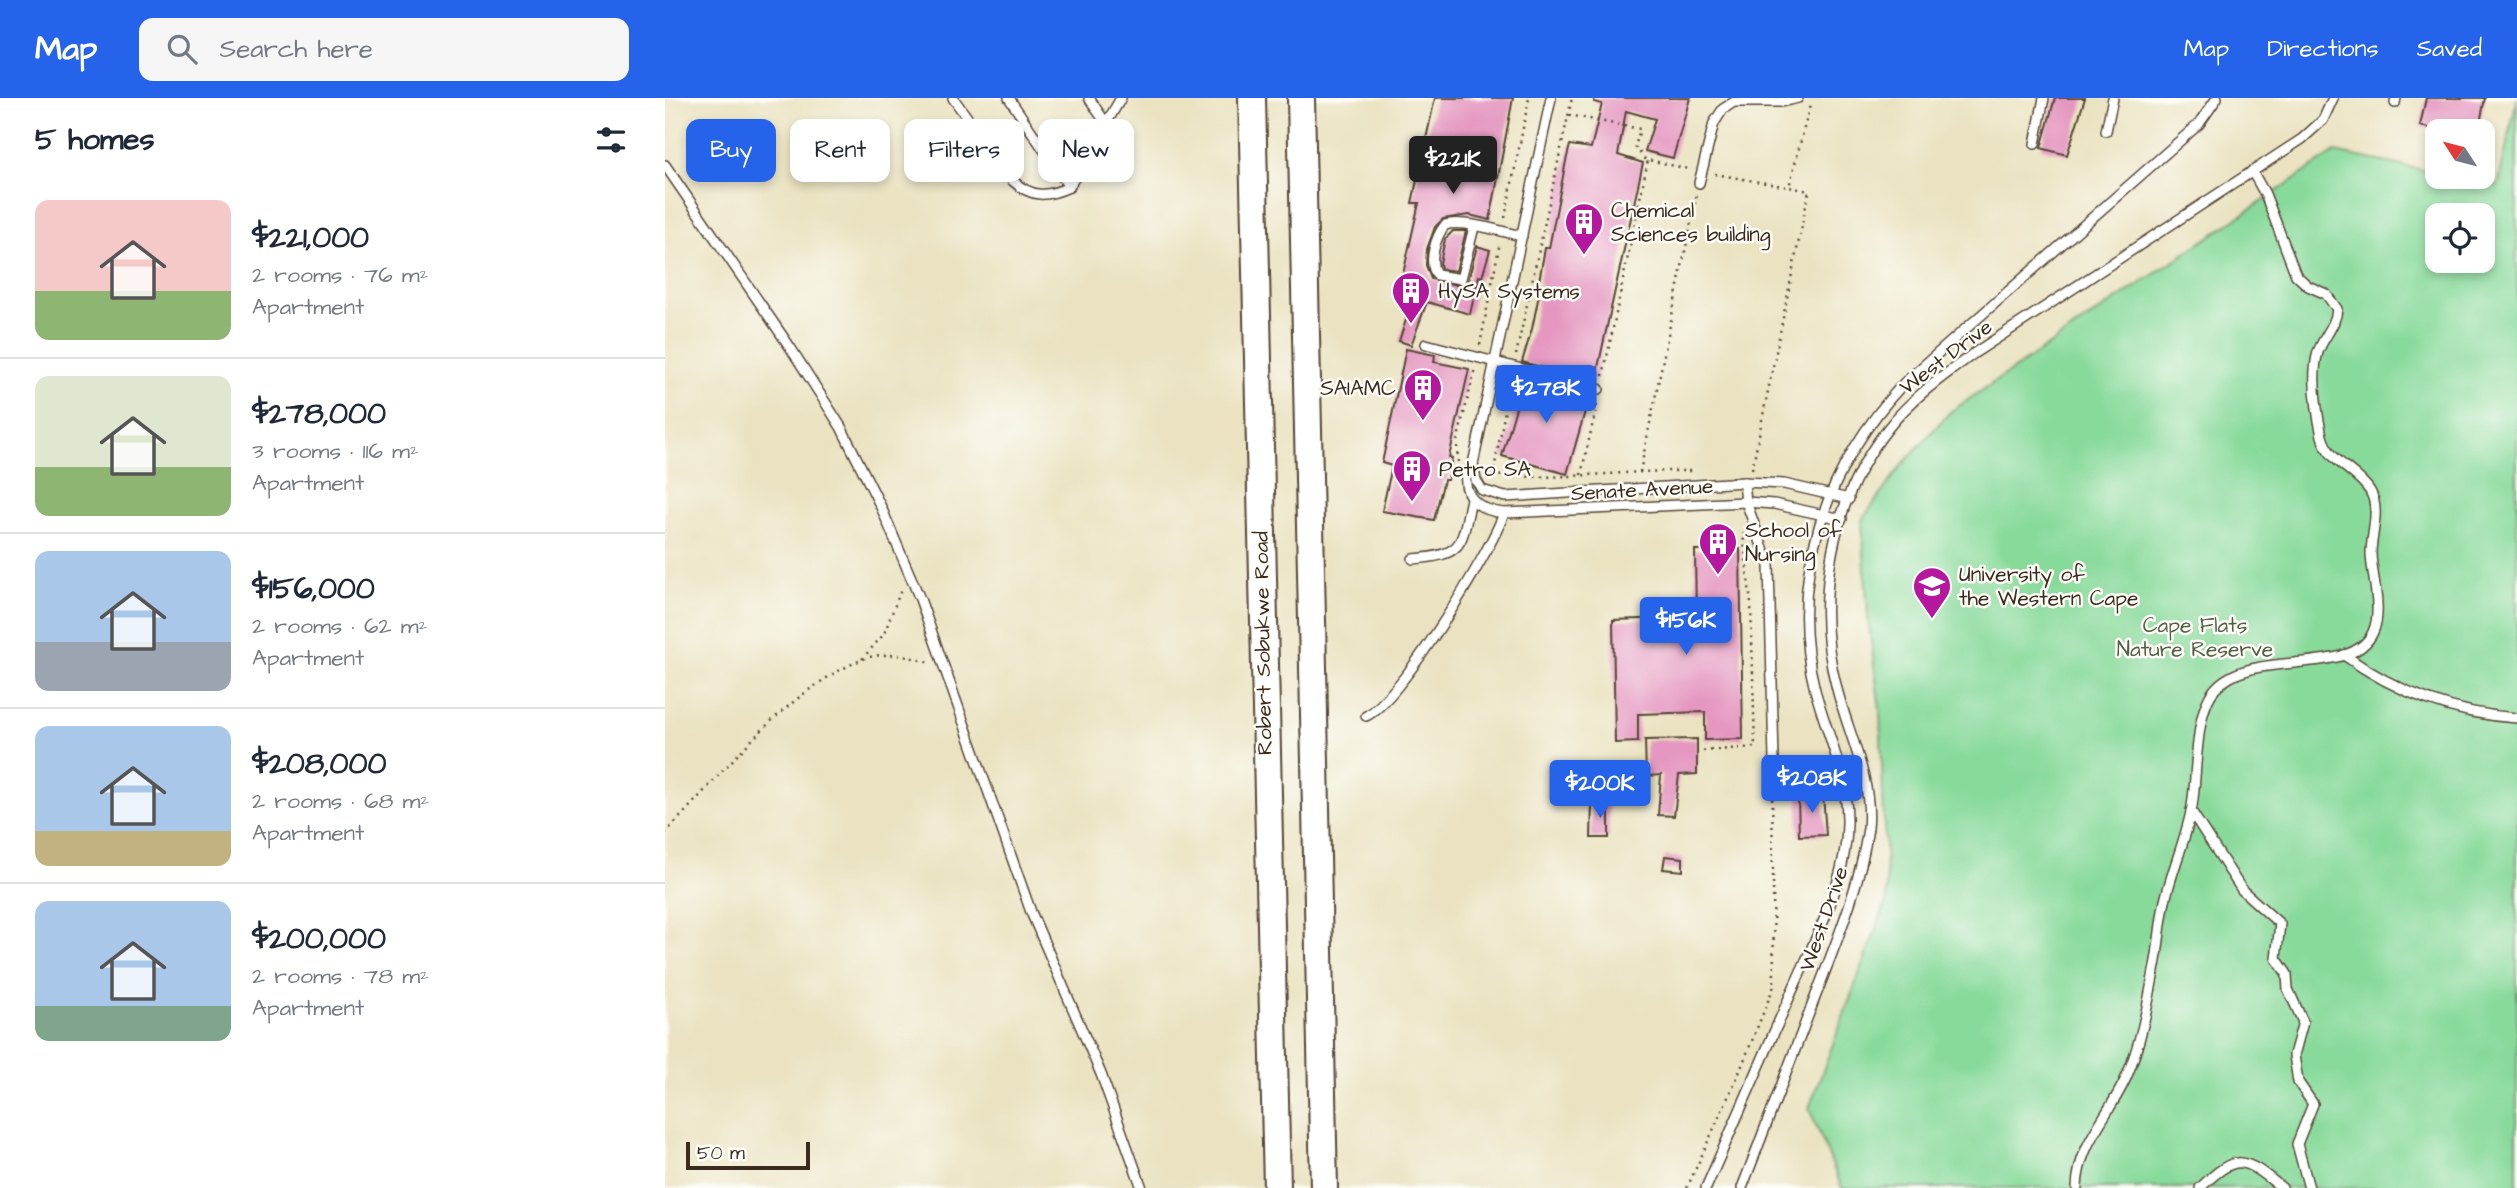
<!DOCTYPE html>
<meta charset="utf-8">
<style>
:root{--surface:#fff;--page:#f6f6f7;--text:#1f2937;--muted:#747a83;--line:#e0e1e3;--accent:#2563eb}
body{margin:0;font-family:"Architects Daughter",sans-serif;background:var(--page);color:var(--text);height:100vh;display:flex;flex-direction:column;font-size:26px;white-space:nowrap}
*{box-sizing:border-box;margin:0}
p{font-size:23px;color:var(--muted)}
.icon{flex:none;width:38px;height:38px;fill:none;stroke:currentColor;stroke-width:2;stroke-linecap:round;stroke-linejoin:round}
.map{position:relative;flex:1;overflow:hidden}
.sheet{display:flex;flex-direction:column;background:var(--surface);width:665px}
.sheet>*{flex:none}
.banner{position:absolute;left:21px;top:21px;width:665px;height:63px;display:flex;gap:14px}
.needle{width:46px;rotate:306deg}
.controls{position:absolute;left:1760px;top:21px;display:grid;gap:14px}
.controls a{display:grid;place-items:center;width:70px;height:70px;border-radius:14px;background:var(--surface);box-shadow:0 4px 10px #0003;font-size:35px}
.scale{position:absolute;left:21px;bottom:18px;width:124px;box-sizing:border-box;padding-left:7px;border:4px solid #3b2a1e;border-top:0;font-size:19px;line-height:24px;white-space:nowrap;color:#3b2a1e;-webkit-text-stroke:5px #fdfcf7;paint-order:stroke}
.price{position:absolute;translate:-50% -60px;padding:0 16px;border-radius:7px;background:var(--accent);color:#fff;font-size:23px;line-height:46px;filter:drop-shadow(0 2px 4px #0008)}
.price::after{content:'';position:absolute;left:50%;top:42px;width:21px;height:16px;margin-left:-10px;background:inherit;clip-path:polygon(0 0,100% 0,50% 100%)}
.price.selected{background:#222;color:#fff}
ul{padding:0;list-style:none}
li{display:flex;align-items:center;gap:21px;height:175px;padding:0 35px}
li+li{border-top:2px solid var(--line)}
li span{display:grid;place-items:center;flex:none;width:196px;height:140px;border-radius:14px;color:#555}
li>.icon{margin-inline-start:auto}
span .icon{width:84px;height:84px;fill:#fffc;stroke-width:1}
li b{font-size:30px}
h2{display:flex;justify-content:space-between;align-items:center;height:84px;padding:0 35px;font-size:30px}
.tag{padding:0 24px;border-radius:14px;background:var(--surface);box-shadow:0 4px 10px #0003;font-size:24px;line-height:63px}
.tag.selected{background:var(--accent);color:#fff}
header{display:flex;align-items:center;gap:42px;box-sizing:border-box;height:98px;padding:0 35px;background:var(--accent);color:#fff}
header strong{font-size:33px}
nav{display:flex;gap:38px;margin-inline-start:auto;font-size:24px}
.search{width:490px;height:63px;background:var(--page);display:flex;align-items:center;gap:18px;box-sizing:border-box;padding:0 24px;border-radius:14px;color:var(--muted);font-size:26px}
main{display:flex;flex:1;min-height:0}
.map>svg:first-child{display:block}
</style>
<header>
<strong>Map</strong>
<div class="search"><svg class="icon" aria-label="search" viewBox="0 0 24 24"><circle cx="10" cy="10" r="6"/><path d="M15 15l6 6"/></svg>Search here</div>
<nav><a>Map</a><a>Directions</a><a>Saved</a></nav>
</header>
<main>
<section class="sheet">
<h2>5 homes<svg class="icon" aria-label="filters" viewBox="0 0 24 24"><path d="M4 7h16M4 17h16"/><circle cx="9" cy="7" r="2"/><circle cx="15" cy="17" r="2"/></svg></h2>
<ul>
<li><span style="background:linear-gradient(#f6c9c9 65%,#8fb573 0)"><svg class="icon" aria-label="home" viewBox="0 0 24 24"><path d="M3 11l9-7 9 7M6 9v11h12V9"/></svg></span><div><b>$221,000</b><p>2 rooms · 76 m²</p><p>Apartment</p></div></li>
<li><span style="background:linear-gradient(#dfe7d0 65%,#8fb573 0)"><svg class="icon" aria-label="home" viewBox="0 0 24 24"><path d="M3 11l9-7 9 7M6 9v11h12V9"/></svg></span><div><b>$278,000</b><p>3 rooms · 116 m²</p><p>Apartment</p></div></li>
<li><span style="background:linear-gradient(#a9c7e8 65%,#9aa5b1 0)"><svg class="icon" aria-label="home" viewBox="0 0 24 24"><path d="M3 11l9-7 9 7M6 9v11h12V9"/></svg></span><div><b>$156,000</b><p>2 rooms · 62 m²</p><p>Apartment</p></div></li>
<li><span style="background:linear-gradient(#a9c7e8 75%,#c2b280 0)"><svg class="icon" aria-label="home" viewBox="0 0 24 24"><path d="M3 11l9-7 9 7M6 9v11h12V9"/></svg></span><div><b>$208,000</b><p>2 rooms · 68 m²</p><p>Apartment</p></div></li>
<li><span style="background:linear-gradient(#a9c7e8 75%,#7fa58c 0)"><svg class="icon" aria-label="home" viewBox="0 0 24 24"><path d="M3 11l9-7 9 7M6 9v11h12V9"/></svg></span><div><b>$200,000</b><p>2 rooms · 78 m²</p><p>Apartment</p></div></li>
</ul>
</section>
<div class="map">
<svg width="1852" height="1090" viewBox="0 0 1852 1090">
<rect width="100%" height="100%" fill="#fdfcf7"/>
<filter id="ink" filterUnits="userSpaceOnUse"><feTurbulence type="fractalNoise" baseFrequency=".0143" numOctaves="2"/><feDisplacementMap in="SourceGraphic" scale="14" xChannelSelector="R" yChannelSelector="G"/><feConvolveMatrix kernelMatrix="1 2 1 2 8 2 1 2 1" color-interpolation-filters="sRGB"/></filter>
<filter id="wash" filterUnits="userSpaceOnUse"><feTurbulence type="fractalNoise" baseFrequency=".00686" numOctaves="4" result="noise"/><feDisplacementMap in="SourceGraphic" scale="28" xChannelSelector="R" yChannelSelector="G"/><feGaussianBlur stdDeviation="1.57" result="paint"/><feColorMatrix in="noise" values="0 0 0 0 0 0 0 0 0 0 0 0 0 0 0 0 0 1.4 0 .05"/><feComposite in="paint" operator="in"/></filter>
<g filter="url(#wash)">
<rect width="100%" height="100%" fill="#eae2c0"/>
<!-- green -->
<path fill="#88da9b" stroke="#62825c" stroke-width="2" fill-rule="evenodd" d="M1852 0V1090H1177L1144 1010 1222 802 1215 611 1203 520 1197 422 1237 367 1285 314 1670 54 1773 75V79L1833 88ZM1773 117H1818V163H1773Z"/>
<g id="blocks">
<!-- building -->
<g fill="#e597c1">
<polygon points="770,0 848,0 825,122 804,117 778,121 770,129 762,151 761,167 766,181 795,188 803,183 812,148 825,152 817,179 814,178 805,216 762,204 746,247 734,243 745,210 735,207 740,196 734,194 754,105 747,105"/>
<polygon points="929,0 1025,0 1008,60 980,53 990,21 961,13 953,57 978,65 930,283 857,264 867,231 875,192 874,183 880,150 884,150 901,63 905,47 926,50 937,6 929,4"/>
<polygon points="1390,0 1420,0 1402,57 1376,50"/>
<polygon points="1761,0 1820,0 1815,25 1811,24 1809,33 1768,33 1768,31 1755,28"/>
<polygon points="788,133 801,133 791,173 776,171 775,165 780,141"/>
<polygon points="741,251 770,257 769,264 804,271 784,359 787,360 783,382 779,382 769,422 717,413 727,368 717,365"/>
<polygon points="860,279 925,296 902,376 837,358"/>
<polygon points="1075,451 1078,641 1040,642 1040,614 973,616 973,644 950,645 948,522 1031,519 1030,452"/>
<polygon points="1032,641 1032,676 1014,677 1009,718 993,717 996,677 981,678 980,642"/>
<polygon points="1158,696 1161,737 1134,738 1133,698"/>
<polygon points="941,702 941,708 944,708 944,740 926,740 927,703"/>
<polygon points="1000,758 1018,760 1018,773 998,771"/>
</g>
</g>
</g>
<g filter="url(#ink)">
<use href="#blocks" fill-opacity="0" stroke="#554636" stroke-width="2"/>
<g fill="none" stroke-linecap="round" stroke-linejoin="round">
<defs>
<g id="lane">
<path d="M288 0 348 83C367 100 382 99 404 89"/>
<polyline points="344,0 404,89 456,0"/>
<polyline points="424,0 442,27"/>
<path d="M886 0 808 366 801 377C798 401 817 413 839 415L1081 404 1109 406 1177 421"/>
<polyline points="1730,5 1731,0"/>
<polyline points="1441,33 1448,0"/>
<polyline points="1370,46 1379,0"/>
<polyline points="0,67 125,249 176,329 216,409 255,501 366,814 436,976 477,1090"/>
<polyline points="1034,85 1049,25 1058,11 1069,4 1116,4 1133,0"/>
<path d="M809 129 796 181 772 177C762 165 771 138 780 127 797 121 838 134 857 138"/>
<polyline points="761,246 934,291"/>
<polyline points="808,366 811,382 817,392 840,399 1079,384 1119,386 1184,401"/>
<polyline points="1079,384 1081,404 1104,467 1109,662"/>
<path d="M748 461C800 457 796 447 806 401"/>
<path d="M1679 557C1731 594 1788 616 1852 620"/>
<path d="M701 618C734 603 826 454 839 415"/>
<polyline points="1526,713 1577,792 1615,826 1611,860 1622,876 1623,891 1638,924 1629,957 1633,984 1648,1006 1632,1046 1644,1090"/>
<path d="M1041 1090C1070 1024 1099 957 1128 891 1147 848 1171 803 1179 757 1191 692 1166 650 1150 592 1121 479 1162 367 1239 285L1534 26 1552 0"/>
<path d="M1077 1090C1102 1026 1126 961 1151 897 1172 842 1195 788 1203 730 1208 682 1183 635 1172 591 1148 503 1166 401 1224 329 1247 300 1278 278 1308 256L1637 41 1658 22 1668 0"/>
<path d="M1412 1090C1413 1046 1444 1018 1461 980 1476 945 1483 906 1490 868 1495 844 1495 819 1502 795 1509 768 1520 742 1526 714 1533 681 1528 616 1550 591 1587 548 1687 582 1708 534 1718 512 1707 480 1706 456 1706 436 1716 412 1705 393 1692 372 1664 365 1657 338 1652 315 1646 278 1653 254 1658 239 1671 228 1672 211L1661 196 1643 188 1631 177 1600 96 1587 73"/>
<path d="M1535 1090C1572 1054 1579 1059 1617 1090"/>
</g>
<g id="primary">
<polyline points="587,0 612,1090"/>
<polyline points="636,0 659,1090"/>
</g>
</defs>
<!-- lane casing -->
<use href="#lane" stroke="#554636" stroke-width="12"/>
<!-- primary casing -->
<use href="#primary" stroke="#554636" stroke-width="30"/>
<!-- path -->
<g stroke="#554636" stroke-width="2.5" stroke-dasharray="2 5" stroke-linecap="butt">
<polyline points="904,17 975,31 970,49 980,61 1023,71"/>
<polyline points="1050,76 1123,89"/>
<polyline points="840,120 864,0"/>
<polyline points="815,247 835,144"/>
<polyline points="851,257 907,0"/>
<polyline points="938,278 983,62"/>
<path d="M846 280 828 377C894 383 960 372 1027 373"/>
<polyline points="793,364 792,344 810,271"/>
<polyline points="1087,371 1144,93 1124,89 1145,7"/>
<polyline points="975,374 1032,95"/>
<polyline points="916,377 933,302"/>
<polyline points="197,561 219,536 237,489"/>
<polyline points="1038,653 1090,649 1086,506 1078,435"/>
<path d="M0 735C59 675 116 596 196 562 216 553 244 557 264 565"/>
<polyline points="1022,1090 1074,975 1109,888 1107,681 1102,672"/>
</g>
<!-- lane -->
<use href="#lane" stroke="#fff" stroke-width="9"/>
<!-- primary -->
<use href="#primary" stroke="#fff" stroke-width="26"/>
</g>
</g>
<!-- icons -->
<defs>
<symbol id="building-pin" viewBox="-11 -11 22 30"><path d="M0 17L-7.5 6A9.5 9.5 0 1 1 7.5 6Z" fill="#b5179e" stroke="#fdfcf7"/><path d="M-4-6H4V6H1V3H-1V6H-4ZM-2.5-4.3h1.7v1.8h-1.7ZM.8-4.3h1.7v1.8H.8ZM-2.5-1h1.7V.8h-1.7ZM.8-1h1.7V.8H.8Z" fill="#fff"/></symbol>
<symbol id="university-pin" viewBox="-11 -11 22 30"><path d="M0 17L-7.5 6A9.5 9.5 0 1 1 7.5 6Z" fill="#b5179e" stroke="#fdfcf7"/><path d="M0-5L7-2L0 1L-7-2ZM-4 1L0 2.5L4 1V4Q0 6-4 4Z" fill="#fff"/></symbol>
</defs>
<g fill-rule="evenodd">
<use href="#building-pin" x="897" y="102" width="44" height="60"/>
<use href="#building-pin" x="724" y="171" width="44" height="60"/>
<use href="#building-pin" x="736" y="268" width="44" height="60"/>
<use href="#building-pin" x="725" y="349" width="44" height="60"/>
<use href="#building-pin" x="1031" y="422" width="44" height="60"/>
<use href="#university-pin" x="1245" y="466" width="44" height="60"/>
</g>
<g text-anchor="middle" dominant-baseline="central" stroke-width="5" stroke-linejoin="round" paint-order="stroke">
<!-- poi labels -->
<g font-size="21" fill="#3b2a1e" stroke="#fdfcf7" text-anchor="start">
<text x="946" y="112">Chemical<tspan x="946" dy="24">Sciences building</tspan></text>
<text x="773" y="193">HySA Systems</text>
<text x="731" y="290" text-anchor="end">SAIAMC</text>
<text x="774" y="371">Petro SA</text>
<text x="1080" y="432">School of<tspan x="1080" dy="24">Nursing</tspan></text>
<text x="1294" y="476">University of<tspan x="1294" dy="24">the Western Cape</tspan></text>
</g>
<!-- street labels -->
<g font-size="21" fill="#3b2a1e" stroke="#fdfcf7">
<text transform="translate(1281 259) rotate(-37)">West Drive</text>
<text transform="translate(977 392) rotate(-3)">Senate Avenue</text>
<text transform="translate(598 545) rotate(-91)">Robert Sobukwe Road</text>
<text transform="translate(1159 821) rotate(-71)">West Drive</text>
</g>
<!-- park labels -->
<g font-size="21" fill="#525f44" stroke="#fdfcf7">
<text x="1530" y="527">Cape Flats<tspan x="1530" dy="24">Nature Reserve</tspan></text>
</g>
</g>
</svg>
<div class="controls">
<a><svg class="needle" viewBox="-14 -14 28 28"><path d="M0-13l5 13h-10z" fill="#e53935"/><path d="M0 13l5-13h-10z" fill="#747a83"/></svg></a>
<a><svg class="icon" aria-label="locate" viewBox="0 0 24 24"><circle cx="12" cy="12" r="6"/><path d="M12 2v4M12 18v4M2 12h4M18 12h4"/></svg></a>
</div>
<div class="scale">50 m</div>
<b class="price selected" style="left:788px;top:98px">$221K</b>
<b class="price" style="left:881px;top:327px">$278K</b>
<b class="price" style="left:1021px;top:559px">$156K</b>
<b class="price" style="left:1147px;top:717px">$208K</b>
<b class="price" style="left:935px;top:722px">$200K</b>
<div class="banner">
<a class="tag selected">Buy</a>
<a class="tag">Rent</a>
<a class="tag">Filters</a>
<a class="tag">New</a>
</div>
</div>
</main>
